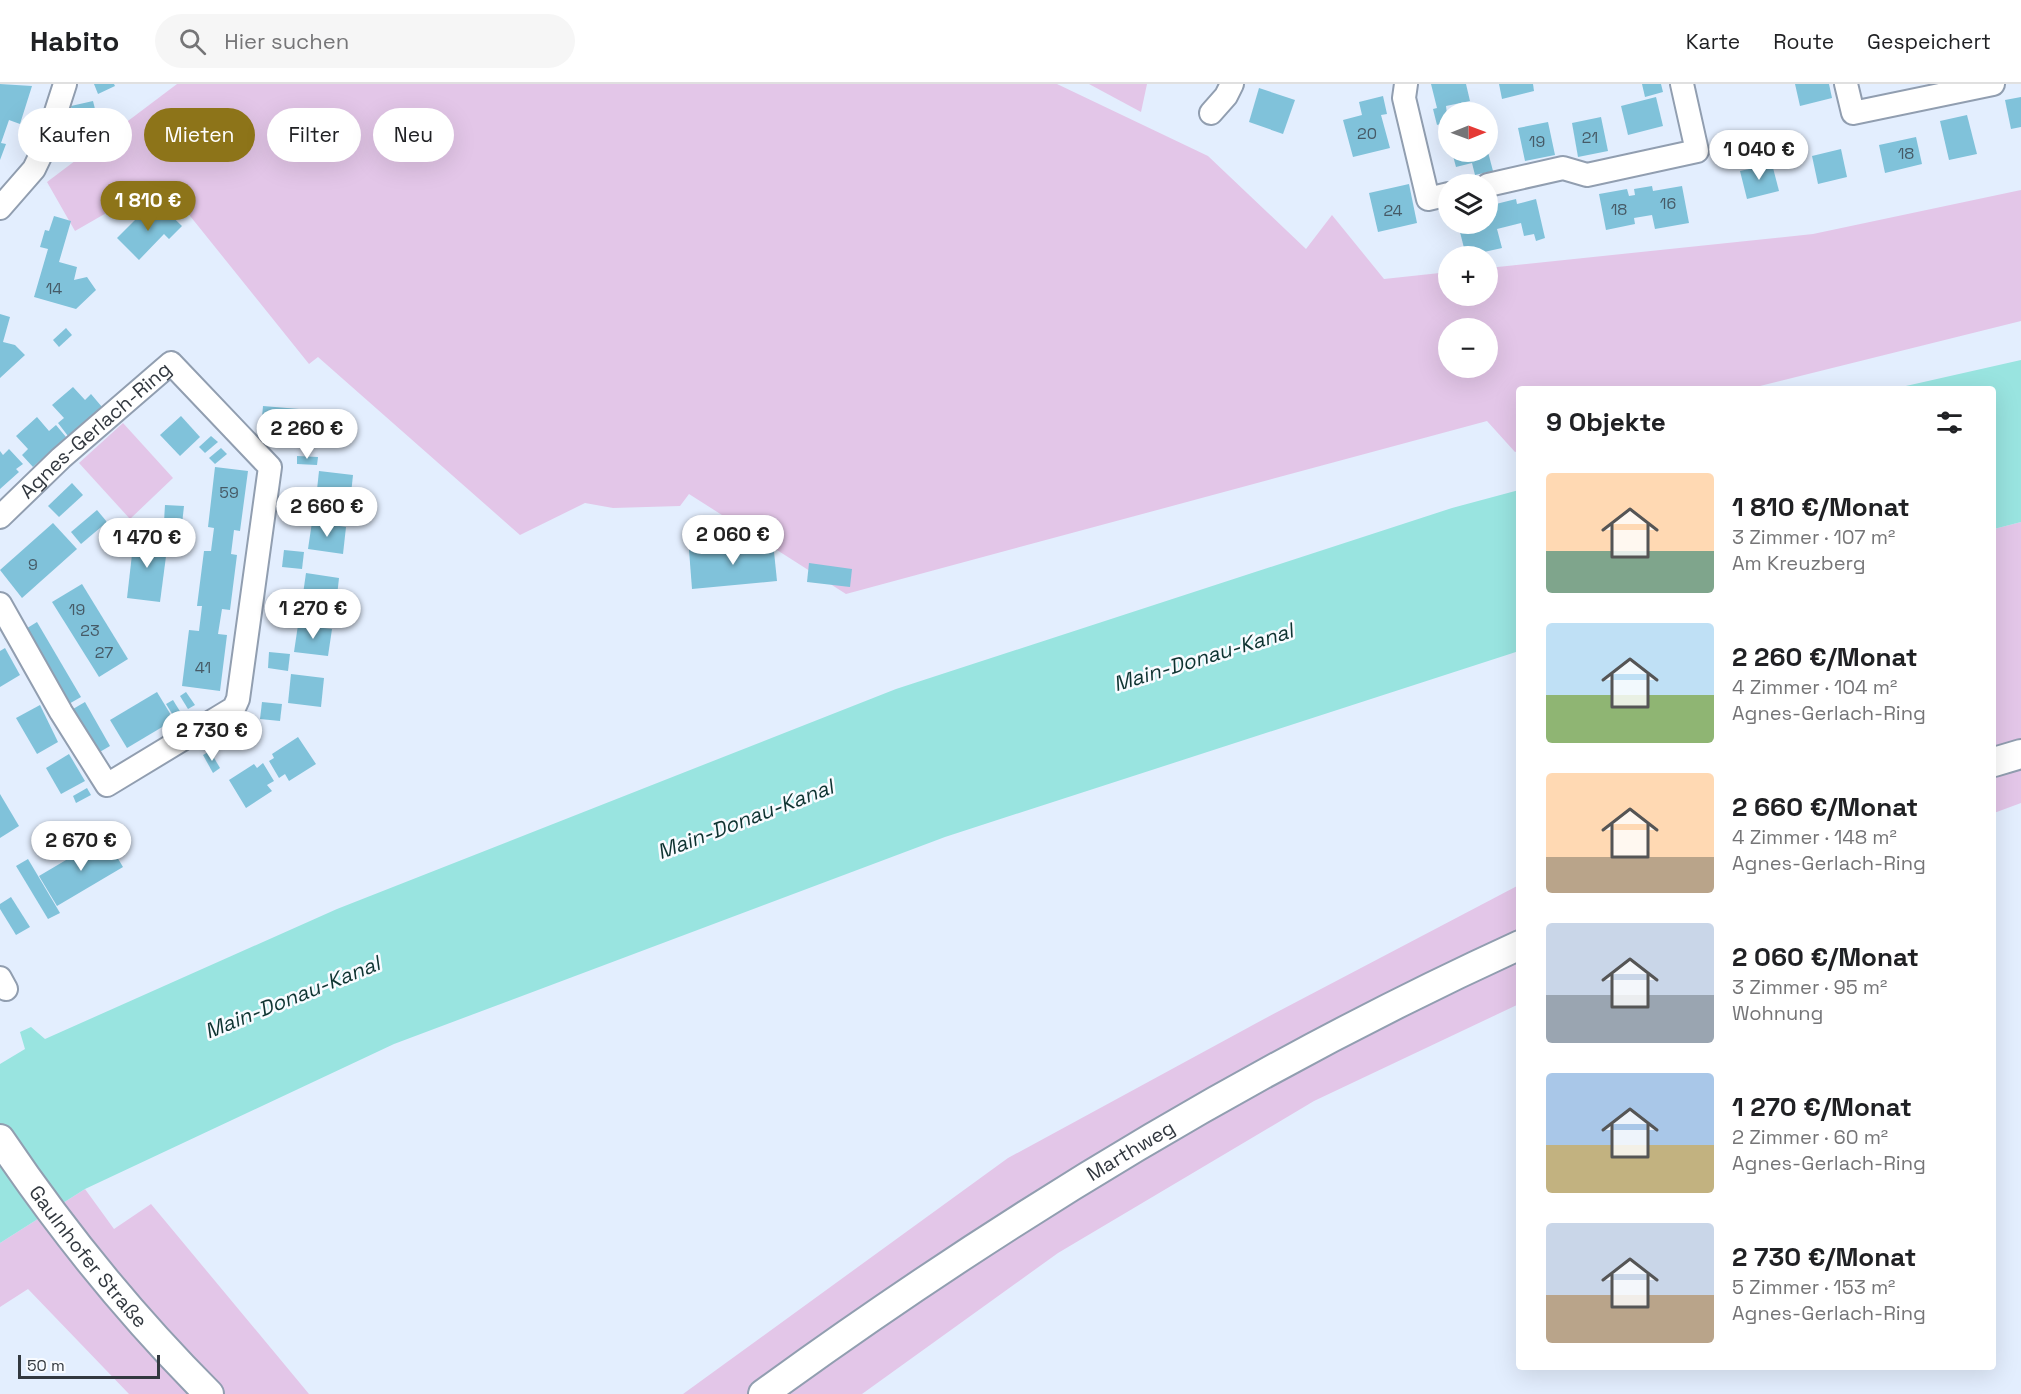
<!DOCTYPE html>
<html lang="de">
<meta charset="utf-8">
<style>
:root{--surface:#fff;--page:#f6f6f6;--text:#202124;--muted:#757577;--line:#e0e0e0;--accent:#8d7419}
body{margin:0;font-family:"Space Grotesk",sans-serif;background:var(--page);color:var(--text);height:100vh;display:flex;flex-direction:column;font-size:22px;white-space:nowrap}
*{box-sizing:border-box;margin:0}
p{font-size:20px;color:var(--muted)}
.icon{flex:none;width:33px;height:33px;fill:none;stroke:currentColor;stroke-width:2;stroke-linecap:round;stroke-linejoin:round}
.map{position:relative;flex:1;overflow:hidden}
.sheet{position:absolute;left:1516px;top:302px;width:480px;height:984px;display:flex;flex-direction:column;background:var(--surface);border-radius:6px;box-shadow:0 6px 24px #0002}
.sheet>*{flex:none}
.hud{position:absolute;left:18px;top:24px;width:570px;height:54px;display:flex;gap:12px}
.needle{width:39px;rotate:89deg}
.tools{position:absolute;left:1438px;top:18px;display:grid;gap:12px}
.tools a{display:grid;place-items:center;width:60px;height:60px;border-radius:50%;background:var(--surface);box-shadow:0 6px 24px #0002;font-size:30px}
.scale{position:absolute;left:18px;bottom:15px;width:142px;box-sizing:border-box;padding-left:6px;border:3px solid #32383f;border-top:0;font-size:16px;line-height:21px;white-space:nowrap;color:#32383f;-webkit-text-stroke:4px #f8fbff;paint-order:stroke}
.price{position:absolute;translate:-50% -51px;padding:0 14px;border-radius:21px;background:#fff;color:#222;font-size:20px;line-height:39px;filter:drop-shadow(0 2px 3px #0008)}
.price::after{content:'';position:absolute;left:50%;top:36px;width:18px;height:14px;margin-left:-9px;background:inherit;clip-path:polygon(0 0,100% 0,50% 100%)}
.price.current{background:var(--accent);color:#fff}
ul{padding:0;list-style:none}
li{display:flex;align-items:center;gap:18px;height:150px;padding:0 30px}
li span{display:grid;place-items:center;flex:none;width:168px;height:120px;border-radius:6px;color:#555}
li>.icon{margin-inline-start:auto}
span .icon{width:72px;height:72px;fill:#fffc;stroke-width:1}
li b{font-size:26px}
h2{display:flex;justify-content:space-between;align-items:center;height:72px;padding:0 30px;font-size:26px}
.tag{padding:0 21px;border-radius:27px;background:var(--surface);box-shadow:0 6px 24px #0002;font-size:21px;line-height:54px}
.tag.current{background:var(--accent);color:#fff}
header{display:flex;align-items:center;gap:36px;box-sizing:border-box;height:84px;padding:0 30px;background:var(--surface);border-bottom:2px solid var(--line)}
header strong{font-size:28px}
nav{display:flex;gap:33px;margin-inline-start:auto;font-size:21px}
.search{width:420px;height:54px;background:var(--page);display:flex;align-items:center;gap:15px;box-sizing:border-box;padding:0 21px;border-radius:33px;color:var(--muted);font-size:22px}
.map>svg:first-child{display:block}
</style>
<header>
<strong>Habito</strong>
<div class="search"><svg class="icon" aria-label="search" viewBox="0 0 24 24"><circle cx="10" cy="10" r="6"/><path d="M15 15l6 6"/></svg>Hier suchen</div>
<nav><a>Karte</a><a>Route</a><a>Gespeichert</a></nav>
</header>
<div class="map">
<svg width="2021" height="1310" viewBox="0 0 2021 1310">
<rect width="100%" height="100%" fill="#e3eefe"/>
<!-- green -->
<g fill="#e3c6e8" fill-rule="evenodd">
<path d="M177 0H1057L1208 72 1306 165 1332 131 1384 195 1449 188V212H1488V184L1813 150 2021 106V237L1752 304H1520L1519 367 1515 368 1487 337 846 510 689 410 680 422 613 424 585 419 520 451 318 273 309 280 162 97 75 147 47 98ZM1449 244H1488V284H1449Z"/>
<polygon points="1089,0 1147,0 1141,28"/>
<polygon points="123,339 173,394 130,435 79,379"/>
<polygon points="2021,438 2021,719 1994,729 1994,445"/>
<polygon points="1519,801 1519,920 1314,1017 1058,1169 862,1310 683,1310 1008,1074 1264,935"/>
<polygon points="85,1105 114,1145 151,1120 309,1310 129,1310 28,1205 0,1223 0,1159"/>
</g>
<!-- water -->
<g fill="#99e4e0">
<polygon points="2021,276 2021,438 1994,445 1994,304 1897,304"/>
<polygon points="1519,406 1519,567 945,753 394,960 85,1105 0,1159 0,980 25,965 20,948 31,943 45,955 337,825 896,605 1452,424"/>
</g>
<!-- building -->
<g fill="#80c2da">
<polygon points="0,0 32,2 20,40 9,36 1,59 6,60 0,76"/>
<polygon points="94,0 114,0 115,2 98,10"/>
<polygon points="1431,0 1466,0 1470,17 1446,22 1449,46 1445,47 1443,39 1437,41 1433,25 1437,24"/>
<polygon points="1499,0 1533,0 1534,7 1502,15"/>
<polygon points="1642,0 1661,0 1663,8 1645,13"/>
<polygon points="1795,0 1829,0 1832,14 1800,22"/>
<polygon points="1259,4 1295,16 1283,50 1249,38"/>
<polygon points="1383,12 1387,30 1381,31 1390,64 1353,73 1343,36 1362,31 1359,18"/>
<polygon points="1656,13 1663,42 1628,51 1621,22"/>
<polygon points="2021,13 2021,43 2011,45 2005,16"/>
<polygon points="93,17 97,33 73,37 71,22"/>
<polygon points="1967,31 1977,70 1949,76 1940,37"/>
<polygon points="1601,33 1608,67 1578,73 1572,39"/>
<polygon points="1548,38 1555,71 1525,77 1518,44"/>
<polygon points="1916,53 1922,80 1885,89 1879,61"/>
<polygon points="1841,65 1847,93 1818,100 1812,72"/>
<polygon points="1452,68 1488,68 1493,87 1475,91 1472,79 1456,83"/>
<polygon points="1772,80 1779,107 1747,115 1740,87"/>
<polygon points="1409,100 1417,139 1378,148 1369,109"/>
<polygon points="1652,102 1653,107 1682,102 1689,139 1655,145 1652,131 1634,134 1635,140 1606,146 1599,110 1627,105 1629,112 1635,111 1634,105"/>
<polygon points="1516,115 1517,120 1536,115 1545,154 1536,157 1534,150 1524,152 1521,139 1497,145 1502,164 1466,172 1458,140 1488,140 1488,122"/>
<polygon points="162,123 182,142 169,155 164,150 139,176 117,154 144,127 151,134"/>
<polygon points="54,132 71,137 59,178 77,183 74,196 87,193 96,206 76,225 34,213 48,165 40,163 45,146 49,147"/>
<polygon points="0,230 10,233 3,258 15,261 25,271 0,294"/>
<polygon points="66,244 72,251 59,263 53,256"/>
<polygon points="73,303 85,316 91,310 102,323 68,352 58,339 64,334 52,321"/>
<polygon points="263,322 311,326 308,358 260,354"/>
<polygon points="181,332 200,353 180,372 160,351"/>
<polygon points="37,333 49,347 56,341 66,353 33,383 22,371 28,365 16,352"/>
<polygon points="211,352 218,358 205,369 199,363"/>
<polygon points="221,364 227,370 215,380 209,374"/>
<polygon points="9,365 23,380 16,385 19,388 0,405 0,367 3,371"/>
<polygon points="297,372 318,373 317,381 297,380"/>
<polygon points="215,383 248,387 240,447 234,446 231,470 237,471 230,526 222,525 218,550 227,551 220,607 182,602 189,546 199,547 202,522 197,522 204,467 211,467 214,444 208,443"/>
<polygon points="319,387 353,391 350,419 316,415"/>
<polygon points="72,399 83,411 59,433 48,422"/>
<polygon points="292,415 312,417 310,433 290,431"/>
<polygon points="165,421 184,422 182,440 164,438"/>
<polygon points="97,426 107,438 81,460 71,448"/>
<polygon points="312,438 346,443 343,470 308,465"/>
<polygon points="53,439 77,465 22,514 0,486"/>
<polygon points="134,453 168,457 160,518 127,514"/>
<polygon points="773,458 777,497 692,505 689,466"/>
<polygon points="284,466 304,468 302,485 282,483"/>
<polygon points="809,479 852,485 850,503 807,498"/>
<polygon points="306,489 339,494 336,521 302,517"/>
<polygon points="82,500 128,575 99,593 52,518"/>
<polygon points="277,517 297,519 295,536 275,534"/>
<polygon points="37,538 81,613 67,621 24,546"/>
<polygon points="298,541 332,545 328,572 294,568"/>
<polygon points="5,564 20,591 0,603 0,567"/>
<polygon points="269,568 290,570 288,587 268,584"/>
<polygon points="291,590 324,594 321,623 288,619"/>
<polygon points="157,608 174,636 127,664 110,636"/>
<polygon points="186,608 195,621 188,625 180,612"/>
<polygon points="173,616 181,629 174,633 166,620"/>
<polygon points="85,618 110,662 98,669 73,625"/>
<polygon points="262,618 282,620 280,637 260,635"/>
<polygon points="40,621 58,658 37,670 16,634"/>
<polygon points="298,653 316,680 289,697 285,690 279,694 269,677 274,674 272,670"/>
<polygon points="210,667 220,684 213,689 203,671"/>
<polygon points="69,670 85,697 61,710 46,684"/>
<polygon points="263,679 274,697 267,701 272,707 246,724 229,696 254,680 257,684"/>
<polygon points="87,704 91,711 76,719 73,712"/>
<polygon points="0,710 19,742 0,754"/>
<polygon points="105,753 123,783 57,822 39,792"/>
<polygon points="28,775 60,829 48,835 16,782"/>
<polygon points="11,813 30,843 16,851 0,825 0,820"/>
</g>
<g fill="none" stroke-linecap="round" stroke-linejoin="round">
<defs>
<g id="minor">
<polyline points="1406,0 1404,14 1428,115 1449,110"/>
<polyline points="1846,0 1853,29 1993,0"/>
<polyline points="1211,29 1226,12 1232,0"/>
<polyline points="1488,101 1563,84 1587,91 1697,67 1682,0"/>
<polyline points="0,124 34,85 45,62 65,0"/>
<path id="s1" d="M0 433 61 374 171 279 270 383 238 615 234 624 107 701 61 628 0 520"/>
<polyline points="0,894 6,905"/>
</g>
<g id="major">
<polyline points="1994,678 2021,670"/>
<path id="s2" d="M0 1055C62 1147 131 1232 209 1310"/>
<path id="s3" d="M763 1310C1001 1137 1251 984 1520 861"/>
</g>
</defs>
<!-- minor casing -->
<use href="#minor" stroke="#919eb0" stroke-width="26"/>
<!-- major casing -->
<use href="#major" stroke="#919eb0" stroke-width="32"/>
<!-- minor -->
<use href="#minor" stroke="#fff" stroke-width="22"/>
<!-- major -->
<use href="#major" stroke="#fff" stroke-width="28"/>
</g>
<g text-anchor="middle" dominant-baseline="central" stroke-width="5" stroke-linejoin="round" paint-order="stroke">
<!-- number labels -->
<g font-size="16" fill="#465a66">
<text x="1367" y="49">20</text>
<text x="1590" y="53">21</text>
<text x="1537" y="57">19</text>
<text x="1906" y="69">18</text>
<text x="1668" y="119">16</text>
<text x="1619" y="125">18</text>
<text x="1393" y="126">24</text>
<text x="54" y="204">14</text>
<text x="229" y="408">59</text>
<text x="33" y="480">9</text>
<text x="77" y="525">19</text>
<text x="90" y="546">23</text>
<text x="104" y="568">27</text>
<text x="203" y="583">41</text>
</g>
<!-- street labels -->
<g font-size="20" fill="#32383f" stroke="#f8fbff">
<text stroke="none"><textPath href="#s1" startOffset="129">Agnes-Gerlach-Ring</textPath></text>
<text stroke="none"><textPath href="#s3" startOffset="441">Marthweg</textPath></text>
<text stroke="none"><textPath href="#s2" startOffset="147">Gaulnhofer Straße</textPath></text>
</g>
<!-- water labels -->
<g font-size="21" font-style="italic" fill="#0e3331" stroke="#f8fbff">
<text transform="translate(1203 573) rotate(-17)">Main-Donau-Kanal</text>
<text transform="translate(745 735) rotate(-21)">Main-Donau-Kanal</text>
<text transform="translate(292 913) rotate(-22)">Main-Donau-Kanal</text>
</g>
</g>
</svg>
<div class="tools">
<a><svg class="needle" viewBox="-14 -14 28 28"><path d="M0-13l5 13h-10z" fill="#e53935"/><path d="M0 13l5-13h-10z" fill="#757577"/></svg></a>
<a><svg class="icon" aria-label="layers" viewBox="0 0 24 24"><path d="M12 4l9 5-9 5-9-5zM3 14l9 5 9-5"/></svg></a>
<a>+</a>
<a>−</a>
</div>
<div class="scale">50 m</div>
<b class="price" style="left:1759px;top:97px">1 040 €</b>
<b class="price current" style="left:148px;top:148px">1 810 €</b>
<b class="price" style="left:307px;top:376px">2 260 €</b>
<b class="price" style="left:327px;top:454px">2 660 €</b>
<b class="price" style="left:733px;top:482px">2 060 €</b>
<b class="price" style="left:147px;top:485px">1 470 €</b>
<b class="price" style="left:313px;top:556px">1 270 €</b>
<b class="price" style="left:212px;top:678px">2 730 €</b>
<b class="price" style="left:81px;top:788px">2 670 €</b>
<div class="hud">
<a class="tag">Kaufen</a>
<a class="tag current">Mieten</a>
<a class="tag">Filter</a>
<a class="tag">Neu</a>
</div>
<section class="sheet">
<h2>9 Objekte<svg class="icon" aria-label="filters" viewBox="0 0 24 24"><path d="M4 7h16M4 17h16"/><circle cx="9" cy="7" r="2"/><circle cx="15" cy="17" r="2"/></svg></h2>
<ul>
<li><span style="background:linear-gradient(#ffd9b3 65%,#7fa58c 0)"><svg class="icon" aria-label="home" viewBox="0 0 24 24"><path d="M3 11l9-7 9 7M6 9v11h12V9"/></svg></span><div><b>1 810 €/Monat</b><p>3 Zimmer · 107 m²</p><p>Am Kreuzberg</p></div></li>
<li><span style="background:linear-gradient(#bfe0f5 60%,#8fb573 0)"><svg class="icon" aria-label="home" viewBox="0 0 24 24"><path d="M3 11l9-7 9 7M6 9v11h12V9"/></svg></span><div><b>2 260 €/Monat</b><p>4 Zimmer · 104 m²</p><p>Agnes-Gerlach-Ring</p></div></li>
<li><span style="background:linear-gradient(#ffd9b3 70%,#b9a48a 0)"><svg class="icon" aria-label="home" viewBox="0 0 24 24"><path d="M3 11l9-7 9 7M6 9v11h12V9"/></svg></span><div><b>2 660 €/Monat</b><p>4 Zimmer · 148 m²</p><p>Agnes-Gerlach-Ring</p></div></li>
<li><span style="background:linear-gradient(#c9d6e8 60%,#9aa5b1 0)"><svg class="icon" aria-label="home" viewBox="0 0 24 24"><path d="M3 11l9-7 9 7M6 9v11h12V9"/></svg></span><div><b>2 060 €/Monat</b><p>3 Zimmer · 95 m²</p><p>Wohnung</p></div></li>
<li><span style="background:linear-gradient(#a9c7e8 60%,#c2b280 0)"><svg class="icon" aria-label="home" viewBox="0 0 24 24"><path d="M3 11l9-7 9 7M6 9v11h12V9"/></svg></span><div><b>1 270 €/Monat</b><p>2 Zimmer · 60 m²</p><p>Agnes-Gerlach-Ring</p></div></li>
<li><span style="background:linear-gradient(#c9d6e8 60%,#b9a48a 0)"><svg class="icon" aria-label="home" viewBox="0 0 24 24"><path d="M3 11l9-7 9 7M6 9v11h12V9"/></svg></span><div><b>2 730 €/Monat</b><p>5 Zimmer · 153 m²</p><p>Agnes-Gerlach-Ring</p></div></li>
</ul>
</section>
</div>
